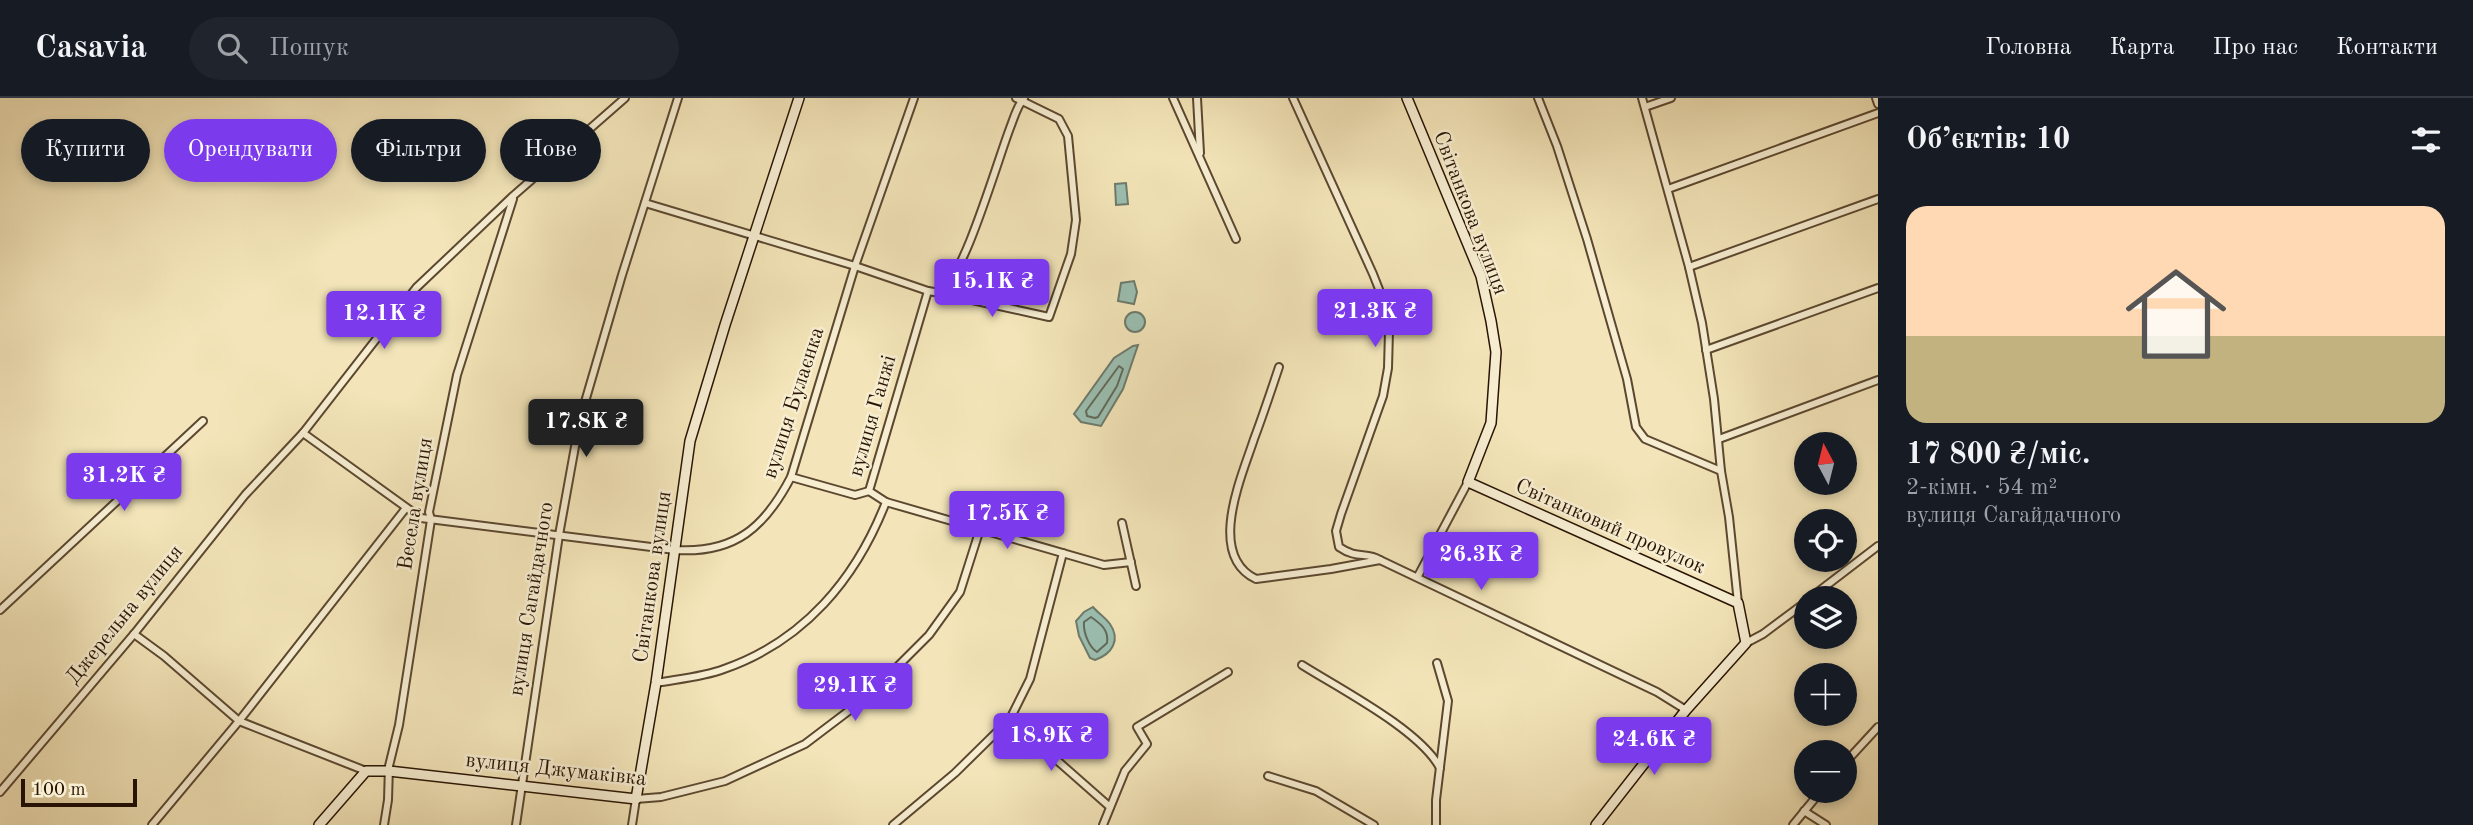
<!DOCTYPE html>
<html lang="uk">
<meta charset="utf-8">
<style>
:root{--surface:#171b24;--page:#20242c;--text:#f1f3f6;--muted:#9ea1a6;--line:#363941;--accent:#7c3aed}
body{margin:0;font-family:"Old Standard TT",serif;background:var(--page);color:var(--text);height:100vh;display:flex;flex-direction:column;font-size:26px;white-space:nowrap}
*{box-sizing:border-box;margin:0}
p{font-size:23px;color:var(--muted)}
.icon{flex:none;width:38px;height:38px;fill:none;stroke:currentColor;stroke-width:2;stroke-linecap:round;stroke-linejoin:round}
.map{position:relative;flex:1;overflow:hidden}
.side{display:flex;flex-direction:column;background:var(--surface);width:595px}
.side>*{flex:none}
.banner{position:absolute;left:21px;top:21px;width:665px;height:63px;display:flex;gap:14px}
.needle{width:46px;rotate:353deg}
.controls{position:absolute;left:1794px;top:334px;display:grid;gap:14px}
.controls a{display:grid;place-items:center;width:63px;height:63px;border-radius:50%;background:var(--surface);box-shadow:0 4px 10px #0003;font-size:35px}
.scale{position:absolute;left:21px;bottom:18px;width:116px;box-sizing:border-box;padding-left:7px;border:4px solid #291403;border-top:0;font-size:19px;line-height:24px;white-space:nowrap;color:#291403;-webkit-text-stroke:5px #f7eed2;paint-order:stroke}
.price{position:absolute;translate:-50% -60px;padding:0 16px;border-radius:7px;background:var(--accent);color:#fff;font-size:23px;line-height:46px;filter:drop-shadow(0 2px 4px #0008)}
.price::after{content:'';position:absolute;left:50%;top:42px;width:21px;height:16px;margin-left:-10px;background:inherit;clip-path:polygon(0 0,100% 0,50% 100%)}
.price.active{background:#222;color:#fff}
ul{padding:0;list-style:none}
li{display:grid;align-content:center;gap:14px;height:371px;padding:0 28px}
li+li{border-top:2px solid var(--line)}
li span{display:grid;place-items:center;height:217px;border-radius:21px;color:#555}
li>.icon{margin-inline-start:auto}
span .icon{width:126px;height:126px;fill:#fffc;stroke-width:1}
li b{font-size:30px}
h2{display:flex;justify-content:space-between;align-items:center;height:84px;padding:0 28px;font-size:30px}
.pill{padding:0 24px;border-radius:32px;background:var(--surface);box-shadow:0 4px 10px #0003;font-size:24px;line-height:63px}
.pill.active{background:var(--accent);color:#fff}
header{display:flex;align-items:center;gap:42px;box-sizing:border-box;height:98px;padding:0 35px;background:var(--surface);border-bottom:2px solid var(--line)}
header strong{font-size:33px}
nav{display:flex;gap:38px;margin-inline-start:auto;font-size:24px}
.search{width:490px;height:63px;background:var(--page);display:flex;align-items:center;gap:18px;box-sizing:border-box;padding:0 24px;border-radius:38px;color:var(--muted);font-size:26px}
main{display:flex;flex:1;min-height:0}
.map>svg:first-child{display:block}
</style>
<header>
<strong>Casavia</strong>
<div class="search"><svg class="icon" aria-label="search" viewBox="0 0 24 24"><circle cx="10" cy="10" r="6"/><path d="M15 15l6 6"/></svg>Пошук</div>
<nav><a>Головна</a><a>Карта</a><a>Про нас</a><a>Контакти</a></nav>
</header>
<main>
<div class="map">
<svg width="1878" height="727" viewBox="0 0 1878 727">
<rect width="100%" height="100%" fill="#f3e5b9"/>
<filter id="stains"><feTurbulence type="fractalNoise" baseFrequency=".00286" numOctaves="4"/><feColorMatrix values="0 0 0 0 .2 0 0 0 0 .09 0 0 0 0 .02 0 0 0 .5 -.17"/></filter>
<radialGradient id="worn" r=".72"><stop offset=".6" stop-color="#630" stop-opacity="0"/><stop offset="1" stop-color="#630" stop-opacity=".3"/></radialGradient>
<!-- water -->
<g fill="#9bbfb2" stroke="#6d7b6c" stroke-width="2">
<polygon points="1126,85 1128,106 1116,107 1115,86"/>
<polygon points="1134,183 1137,194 1134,206 1118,203 1121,185"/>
<circle cx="1135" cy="224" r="10"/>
<polygon points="1138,247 1123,291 1101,328 1081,324 1074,316 1114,260 1133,248"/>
<path d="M1093 509C1098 515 1105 519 1110 526 1121 542 1112 556 1095 562L1090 560 1079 538 1076 523 1084 514Z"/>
</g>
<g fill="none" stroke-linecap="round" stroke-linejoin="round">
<!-- shore -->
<g stroke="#626a5a" stroke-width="2">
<polygon points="1119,268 1123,271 1117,288 1098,319 1095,320 1087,318 1086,313"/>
<path d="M1091 519C1101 526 1109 532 1107 545L1097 554C1089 549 1083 534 1084 524Z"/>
</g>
<defs>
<g id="street">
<polyline points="1173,0 1236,141"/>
<polyline points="1197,0 1200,55"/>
<path d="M1293 0 1373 176 1386 209 1389 233 1388 270 1383 298 1341 416 1336 433 1339 449C1358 462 1366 453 1380 462"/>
<polyline points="1538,0 1557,48 1587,141 1627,281 1636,329 1645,341 1721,373"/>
<polyline points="1642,0 1689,169 1702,225 1714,301 1721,373 1729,419 1738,505"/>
<polyline points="1876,0 1878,6"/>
<polyline points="1645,9 1671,0"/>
<polyline points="1668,91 1878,15"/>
<polyline points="645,105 855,168 928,193"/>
<polyline points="1689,169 1878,101"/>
<polyline points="940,195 1049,219 1071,156 1076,122 1068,38 1059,21 1016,0"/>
<polyline points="1706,252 1878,190"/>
<path d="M1279 269C1271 293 1263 317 1254 341 1242 378 1206 457 1256 481L1331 471 1380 462 1657 594 1686 612"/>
<path d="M303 335 421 420 675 452C735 456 765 429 791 379L855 168 914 0"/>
<polyline points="1719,341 1878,282"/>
<polyline points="791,379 855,397 869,393"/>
<polyline points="886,404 1104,467 1131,464"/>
<polyline points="1122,425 1136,488"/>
<polyline points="1418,478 1468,384"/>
<polyline points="1810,500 1878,448"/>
<polyline points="0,512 203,323"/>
<polyline points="134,536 164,558 239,623 366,673"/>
<polyline points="1746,545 1763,536 1806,504"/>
<path d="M1302 567C1340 591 1420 632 1440 670"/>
<path d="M656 585C678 581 703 579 724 571 804 543 856 481 886 404L869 393 928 193 940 195C964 179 997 64 1010 30 1014 20 1017 8 1024 0"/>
<polyline points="1010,621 1110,709"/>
<polyline points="1844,666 1878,629"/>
<polyline points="1268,678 1316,693 1374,727"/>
<polyline points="0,694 134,536 245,397 303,335 416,190 513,98 625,0"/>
<polyline points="1804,713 1826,727"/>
<polyline points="152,727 239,623 406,410"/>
<polyline points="384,727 388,702 389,668 399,627 431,422 429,414 457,277 513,101"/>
<polyline points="516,727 559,437 580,321 622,177 678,0"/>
<polyline points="632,727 636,701 661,699 725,683 805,646 867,599 929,537 960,494 980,431"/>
<polyline points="893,727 955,675 1010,621 1030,581 1063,455"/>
<polyline points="1103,727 1125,673 1147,646 1137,629 1228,574"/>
<polyline points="1436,727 1436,702 1448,603 1437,565"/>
<polyline points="1793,727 1821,693"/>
</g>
<g id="secondary">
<polyline points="1407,0 1481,178 1491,223 1496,254 1491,325 1468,384 1738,505 1746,545 1686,612 1596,727"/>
<polyline points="319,727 366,673 389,673 636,701 656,585 690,343 725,227 799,0"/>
</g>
</defs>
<!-- street casing -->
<use href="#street" stroke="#5c4830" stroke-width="10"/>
<!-- secondary casing -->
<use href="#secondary" stroke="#291403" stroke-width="12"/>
<!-- street -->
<use href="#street" stroke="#f7eed2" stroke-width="6"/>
<!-- secondary -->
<use href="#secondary" stroke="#f7eed2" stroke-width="9"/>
</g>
<g text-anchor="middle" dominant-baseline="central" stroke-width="5" stroke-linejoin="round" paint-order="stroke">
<!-- street labels -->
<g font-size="21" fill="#291403" stroke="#f7eed2">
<text transform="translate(1470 115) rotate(69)">Світанкова вулиця</text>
<text transform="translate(794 305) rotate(-72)">вулиця Булаєнка</text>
<text transform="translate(873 318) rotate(-74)">вулиця Ганжі</text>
<text transform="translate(416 406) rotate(-81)">Весела вулиця</text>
<text transform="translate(1610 429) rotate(24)">Світанковий провулок</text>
<text transform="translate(653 479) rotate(-82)">Світанкова вулиця</text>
<text transform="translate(532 501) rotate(-81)">вулиця Сагайдачного</text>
<text transform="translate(125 517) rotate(-51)">Джерельна вулиця</text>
<text transform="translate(556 672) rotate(6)">вулиця Джумаківка</text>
</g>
</g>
<rect width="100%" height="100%" filter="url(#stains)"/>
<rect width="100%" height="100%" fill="url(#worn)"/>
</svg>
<div class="controls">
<a><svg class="needle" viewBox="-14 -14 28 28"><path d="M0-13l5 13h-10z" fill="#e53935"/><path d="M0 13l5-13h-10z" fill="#9ea1a6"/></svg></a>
<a><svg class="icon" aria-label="locate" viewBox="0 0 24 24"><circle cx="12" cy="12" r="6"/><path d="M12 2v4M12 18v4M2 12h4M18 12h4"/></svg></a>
<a><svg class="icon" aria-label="layers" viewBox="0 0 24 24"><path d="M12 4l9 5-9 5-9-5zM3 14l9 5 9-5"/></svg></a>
<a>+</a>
<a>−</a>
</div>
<div class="scale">100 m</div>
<b class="price" style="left:992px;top:221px">15.1K ₴</b>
<b class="price" style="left:1375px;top:251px">21.3K ₴</b>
<b class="price" style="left:384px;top:253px">12.1K ₴</b>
<b class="price active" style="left:586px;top:361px">17.8K ₴</b>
<b class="price" style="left:124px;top:415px">31.2K ₴</b>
<b class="price" style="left:1007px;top:453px">17.5K ₴</b>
<b class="price" style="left:1481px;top:494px">26.3K ₴</b>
<b class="price" style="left:855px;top:625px">29.1K ₴</b>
<b class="price" style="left:1051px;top:675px">18.9K ₴</b>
<b class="price" style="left:1654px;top:679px">24.6K ₴</b>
<div class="banner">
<a class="pill">Купити</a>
<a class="pill active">Орендувати</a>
<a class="pill">Фільтри</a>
<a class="pill">Нове</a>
</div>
</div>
<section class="side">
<h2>Об’єктів: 10<svg class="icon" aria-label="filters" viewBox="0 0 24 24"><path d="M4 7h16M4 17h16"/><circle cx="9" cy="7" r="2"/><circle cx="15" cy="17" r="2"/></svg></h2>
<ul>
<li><span style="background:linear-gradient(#ffd9b3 60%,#c2b280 0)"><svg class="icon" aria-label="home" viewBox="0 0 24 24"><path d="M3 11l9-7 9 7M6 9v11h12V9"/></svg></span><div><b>17 800 ₴/міс.</b><p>2-кімн. · 54 m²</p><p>вулиця Сагайдачного</p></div></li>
</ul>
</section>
</main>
